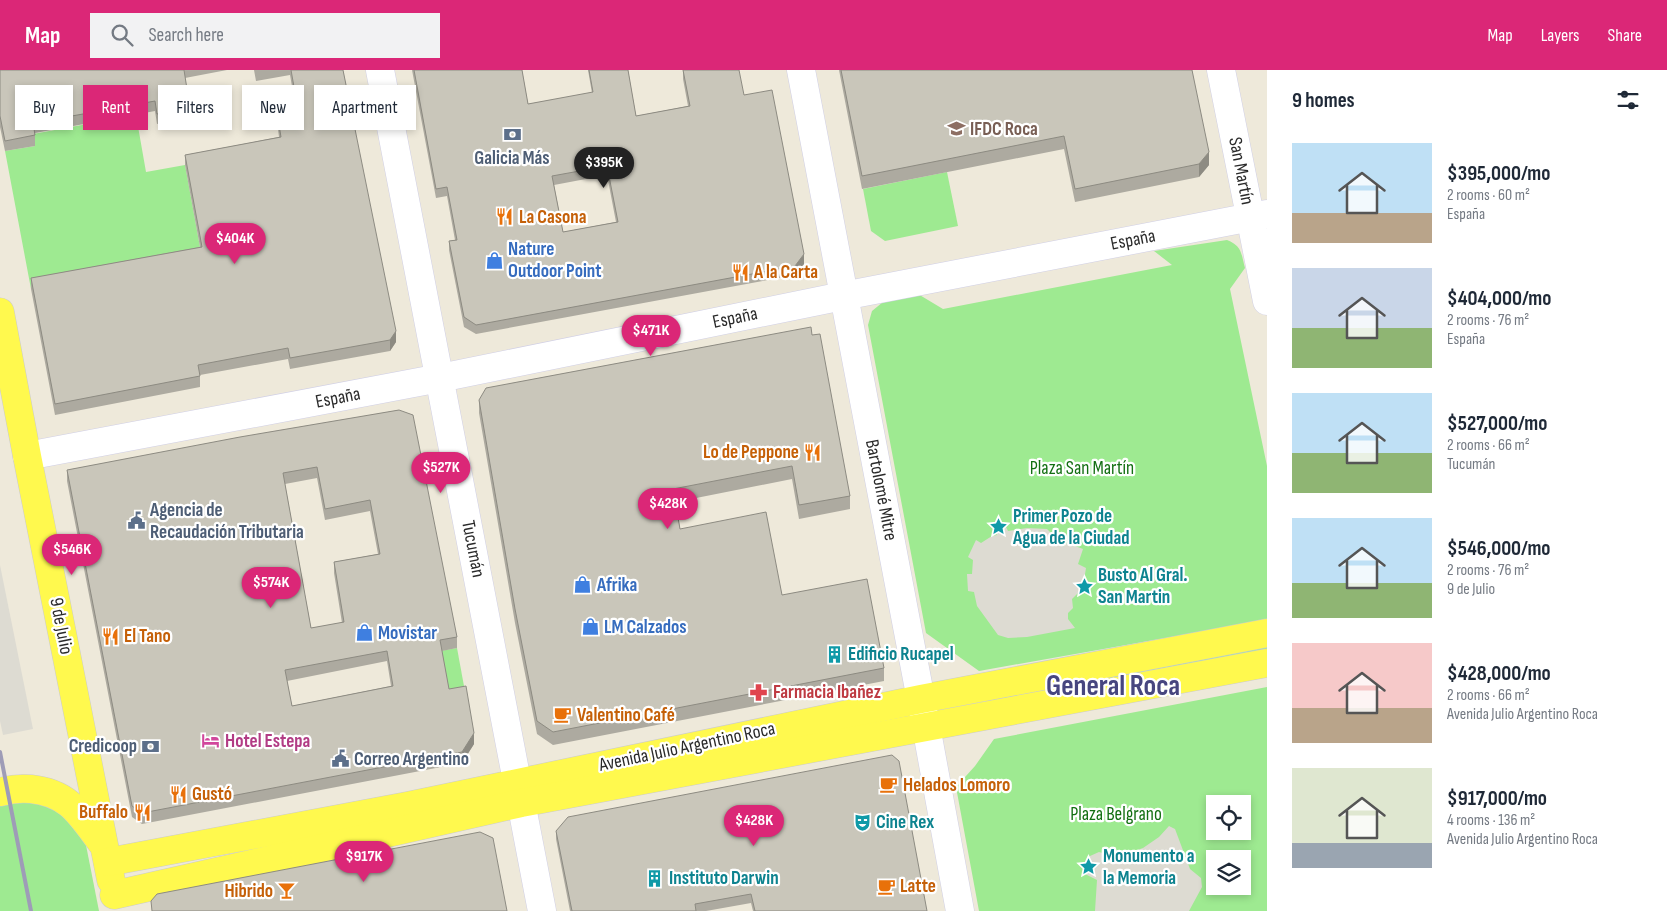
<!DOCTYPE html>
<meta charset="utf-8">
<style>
:root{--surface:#fff;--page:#f2f2f3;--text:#1f2937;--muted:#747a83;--accent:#db2777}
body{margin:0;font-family:"Sofia Sans Condensed",sans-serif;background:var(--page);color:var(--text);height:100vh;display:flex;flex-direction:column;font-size:19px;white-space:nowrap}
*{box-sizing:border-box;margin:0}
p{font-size:16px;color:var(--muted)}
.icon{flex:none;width:28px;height:28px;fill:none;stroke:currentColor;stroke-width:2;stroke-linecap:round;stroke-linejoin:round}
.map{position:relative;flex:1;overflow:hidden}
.side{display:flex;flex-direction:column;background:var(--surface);width:400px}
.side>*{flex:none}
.top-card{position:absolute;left:15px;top:15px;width:475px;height:45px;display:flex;gap:10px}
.fabs{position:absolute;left:1206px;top:725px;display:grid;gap:10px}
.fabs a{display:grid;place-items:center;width:45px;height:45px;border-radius:0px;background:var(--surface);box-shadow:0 2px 8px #0003;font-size:25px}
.price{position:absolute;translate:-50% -42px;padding:0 11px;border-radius:18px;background:var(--accent);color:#fff;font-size:16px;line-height:32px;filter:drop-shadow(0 1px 2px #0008)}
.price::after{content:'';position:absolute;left:50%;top:30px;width:15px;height:11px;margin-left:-8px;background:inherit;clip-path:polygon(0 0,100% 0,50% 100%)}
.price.selected{background:#222;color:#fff}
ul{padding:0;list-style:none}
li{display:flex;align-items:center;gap:15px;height:125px;padding:0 25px}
li span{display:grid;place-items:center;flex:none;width:140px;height:100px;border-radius:0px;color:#555}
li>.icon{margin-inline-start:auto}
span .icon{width:60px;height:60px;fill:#fffc;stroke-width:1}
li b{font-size:21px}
h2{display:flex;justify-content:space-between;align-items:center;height:60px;padding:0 25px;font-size:21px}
.chip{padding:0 18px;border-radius:0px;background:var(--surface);box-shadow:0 2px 8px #0003;font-size:18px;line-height:45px}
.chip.selected{background:var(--accent);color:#fff}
header{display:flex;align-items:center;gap:30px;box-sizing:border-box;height:70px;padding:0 25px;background:var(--accent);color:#fff}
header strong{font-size:24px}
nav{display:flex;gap:28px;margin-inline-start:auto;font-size:18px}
.search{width:350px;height:45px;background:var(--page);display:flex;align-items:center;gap:12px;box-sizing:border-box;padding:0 18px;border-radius:0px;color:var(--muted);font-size:19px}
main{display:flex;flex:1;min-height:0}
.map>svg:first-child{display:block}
</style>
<header>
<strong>Map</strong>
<div class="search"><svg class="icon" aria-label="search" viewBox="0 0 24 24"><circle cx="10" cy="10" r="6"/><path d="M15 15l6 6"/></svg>Search here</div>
<nav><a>Map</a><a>Layers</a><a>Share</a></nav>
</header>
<main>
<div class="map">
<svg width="1267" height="841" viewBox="0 0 1267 841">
<rect width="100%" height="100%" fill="#eee9da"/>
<!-- green -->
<g fill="#9eea91" fill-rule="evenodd">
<polygon points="136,45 146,102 185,95 202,188 31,219 5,81 35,76 33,64"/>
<polygon points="947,102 958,156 885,171 871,161 863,119"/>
<path d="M1227 170C1242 176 1241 183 1245 198L1230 219 1267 396V550L979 601 926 563 868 255 872 241 883 232 918 224 943 239 1172 195 1154 181Z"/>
<polygon points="1267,577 1267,582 988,633 989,628"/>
<polygon points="457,578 466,627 449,630 440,581"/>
<path d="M1267 617V841H979L956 717 975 696 994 669ZM1215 734H1242V761H1215ZM1215 789H1242V816H1215Z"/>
<polygon points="44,730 84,765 99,841 0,841 0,733"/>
</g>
<!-- plaza -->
<g fill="#dddbd2">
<polygon points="1004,453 1008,461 1027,458 1047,459 1064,476 1067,473 1083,479 1078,494 1086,498 1084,510 1093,513 1090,521 1082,519 1072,529 1073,538 1068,543 1068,549 1075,558 1027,567 1008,568 998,565 977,536 974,522 968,521 967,504 972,504 973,490 968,487 976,470 981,473 992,466 997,465 995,457"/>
<polygon points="0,495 33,659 3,665 0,651"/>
<polygon points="1169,756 1175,759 1190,799 1201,808 1202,817 1189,841 1095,841 1097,810 1085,804 1085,792 1090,786 1099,782 1110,785 1126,784 1143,778 1159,767"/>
</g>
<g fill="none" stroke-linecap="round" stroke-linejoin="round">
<defs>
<g id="minor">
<polyline points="380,0 542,841"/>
<polyline points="801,0 926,656 960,841"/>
<polyline points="1221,0 1267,231"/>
<polyline points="27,386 440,308 843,226 1267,144"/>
</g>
<g id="major">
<polyline points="0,242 27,386 111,810"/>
<path d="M0 722C10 719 20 718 31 719 69 723 80 744 101 772"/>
<polyline points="108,792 407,736 921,629 1267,563"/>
<polyline points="114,825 521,733 1267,593"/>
</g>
</defs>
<!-- minor casing -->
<use href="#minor" stroke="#d0cfe5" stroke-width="29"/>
<!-- major casing -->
<use href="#major" stroke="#ccc" stroke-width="29"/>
<!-- minor -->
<use href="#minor" stroke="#fff" stroke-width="28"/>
<!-- major -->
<use href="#major" stroke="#fff94e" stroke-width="28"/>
<!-- rail -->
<polyline stroke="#9e9cb7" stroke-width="4" points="0,682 31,841"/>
</g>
<!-- wall -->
<g fill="#adaaa0" fill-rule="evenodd">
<polygon points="0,0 227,0 185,8 190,38 190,49 157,54 155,41 35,63 35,76 5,81 0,57"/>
<polygon points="254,0 343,0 396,272 390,281 290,299 288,289 200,305 200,317 55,345 31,219 31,208 200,177 185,95 185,85 279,67 278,59 278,49 297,45 290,5 256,11"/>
<path d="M412 0H522L528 34 592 23 588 0H628L636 46 688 36 683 9V0L744 25 804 194 795 205 476 264 464 257 449 180V171L455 170 447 126 436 128ZM607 105 616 152 563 162 554 115Z"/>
<polygon points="839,0 1192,0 1209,95 1199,107 1075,132 1064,79 862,119"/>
<polygon points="812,265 850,426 850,439 799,449 792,409 676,432 680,459 782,525 884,598 884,611 553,675 537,664 515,553 479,343 479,330"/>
<path d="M399 340 457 567V578L442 581 449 619 474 674 462 693 142 754 132 747 67 411V400ZM317 408 325 450 370 441 378 484 334 492V503L342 553 311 558 285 414ZM387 591 391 616 292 636 287 611Z"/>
<polygon points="556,761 927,841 753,841 751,833 706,841 570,841 556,769"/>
</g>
<!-- shaded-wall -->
<g fill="#8d8b82">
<polygon points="1209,82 1209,95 1199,107 1199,94"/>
<polygon points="804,184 804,194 795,205 795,196"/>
<polygon points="396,261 396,272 390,281 390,270"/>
<polygon points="474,663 474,674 462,693 462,682"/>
</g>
<!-- building -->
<g fill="#c9c6ba" stroke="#8d8b82" fill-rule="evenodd">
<polygon points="0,0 184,0 190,38 157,44 155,31 33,53 35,65 5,71 0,46"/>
<polygon points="291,0 343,0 396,261 390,270 290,288 288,278 198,295 200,306 55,334 31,208 202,177 185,85 281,67 278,49 299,45"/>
<path d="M414 0H522L528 34 593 22 589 0H628L636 46 690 36 683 0H739L744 25 772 20 804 184 795 196 476 255 464 247 449 171 457 170 447 117 436 119ZM607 96 618 152 563 162 552 106Z"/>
<polygon points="841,0 1192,0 1209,82 1199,94 1075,119 1064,66 862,106"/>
<polygon points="811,257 812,265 820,264 850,426 799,435 792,396 673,419 680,459 766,442 782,525 867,509 884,598 553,662 537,651 515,539 479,330 486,318"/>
<path d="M399 340 413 345 457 567 440 570 449 619 466 616 474 663 462 682 142 743 132 736 67 400 240 367ZM317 397 325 439 370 430 380 484 334 492 344 552 311 558 283 403ZM387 581 393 616 292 636 285 600Z"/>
<polygon points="892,685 899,691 927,841 755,841 751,824 695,834 696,841 572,841 556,761 568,747"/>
<polygon points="480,762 493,768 507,841 152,841 151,831 157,824"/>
</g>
<!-- icons -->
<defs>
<symbol id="university-bare" viewBox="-9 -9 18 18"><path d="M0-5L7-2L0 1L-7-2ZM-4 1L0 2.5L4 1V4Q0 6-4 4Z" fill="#8d6e63" stroke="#fff" stroke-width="2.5" paint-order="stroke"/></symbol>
<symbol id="bank-bare" viewBox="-9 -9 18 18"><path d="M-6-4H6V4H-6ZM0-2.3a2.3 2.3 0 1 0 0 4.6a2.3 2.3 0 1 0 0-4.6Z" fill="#5c6f8a" stroke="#fff" stroke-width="2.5" paint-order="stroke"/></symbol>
<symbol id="restaurant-bare" viewBox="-9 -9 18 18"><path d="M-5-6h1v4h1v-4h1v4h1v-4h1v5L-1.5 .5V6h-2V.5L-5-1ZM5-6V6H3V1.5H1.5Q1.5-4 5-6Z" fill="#e8710a" stroke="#fff" stroke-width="2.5" paint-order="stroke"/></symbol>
<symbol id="shop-bare" viewBox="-9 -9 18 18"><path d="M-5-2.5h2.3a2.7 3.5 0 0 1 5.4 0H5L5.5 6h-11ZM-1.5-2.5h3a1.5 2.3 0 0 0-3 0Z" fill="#3f7fe0" stroke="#fff" stroke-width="2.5" paint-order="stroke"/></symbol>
<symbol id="civic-bare" viewBox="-9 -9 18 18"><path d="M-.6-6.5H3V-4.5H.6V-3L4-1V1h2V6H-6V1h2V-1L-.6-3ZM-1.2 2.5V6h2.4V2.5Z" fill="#5c6f8a" stroke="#fff" stroke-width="2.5" paint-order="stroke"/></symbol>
<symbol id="sight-bare" viewBox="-9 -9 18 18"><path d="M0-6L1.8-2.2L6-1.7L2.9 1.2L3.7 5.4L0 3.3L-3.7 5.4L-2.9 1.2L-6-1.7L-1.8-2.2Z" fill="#0f9aa8" stroke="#fff" stroke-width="2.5" paint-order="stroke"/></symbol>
<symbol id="building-bare" viewBox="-9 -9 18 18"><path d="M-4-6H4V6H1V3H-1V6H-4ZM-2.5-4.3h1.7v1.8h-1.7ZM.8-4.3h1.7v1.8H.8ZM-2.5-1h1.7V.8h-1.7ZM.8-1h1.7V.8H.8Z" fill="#0f9aa8" stroke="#fff" stroke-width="2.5" paint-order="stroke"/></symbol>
<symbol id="pharmacy-bare" viewBox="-9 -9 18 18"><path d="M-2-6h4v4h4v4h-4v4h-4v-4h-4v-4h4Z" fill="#e0444e" stroke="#fff" stroke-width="2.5" paint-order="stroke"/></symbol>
<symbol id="cafe-bare" viewBox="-9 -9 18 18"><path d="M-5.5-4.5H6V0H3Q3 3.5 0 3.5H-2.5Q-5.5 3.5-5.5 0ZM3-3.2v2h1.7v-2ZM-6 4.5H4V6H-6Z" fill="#e8710a" stroke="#fff" stroke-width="2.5" paint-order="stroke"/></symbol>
<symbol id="hotel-bare" viewBox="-9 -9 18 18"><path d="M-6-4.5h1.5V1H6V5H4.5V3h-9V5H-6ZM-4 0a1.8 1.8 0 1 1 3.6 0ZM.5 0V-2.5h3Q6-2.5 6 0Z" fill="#d1479c" stroke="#fff" stroke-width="2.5" paint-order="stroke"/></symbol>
<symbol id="theatre-bare" viewBox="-9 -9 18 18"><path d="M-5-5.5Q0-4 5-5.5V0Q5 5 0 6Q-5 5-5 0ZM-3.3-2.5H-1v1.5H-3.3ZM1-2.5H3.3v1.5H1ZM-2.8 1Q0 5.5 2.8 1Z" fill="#0f9aa8" stroke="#fff" stroke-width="2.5" paint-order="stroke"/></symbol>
<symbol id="bar-bare" viewBox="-9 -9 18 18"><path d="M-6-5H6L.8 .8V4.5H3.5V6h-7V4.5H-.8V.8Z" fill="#e8710a" stroke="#fff" stroke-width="2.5" paint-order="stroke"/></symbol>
</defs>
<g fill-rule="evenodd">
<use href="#university-bare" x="944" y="46" width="25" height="25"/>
<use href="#bank-bare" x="500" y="52" width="25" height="25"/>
<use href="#restaurant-bare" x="492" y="134" width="25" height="25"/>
<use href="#shop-bare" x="482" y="178" width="25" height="25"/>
<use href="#restaurant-bare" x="728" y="190" width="25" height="25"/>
<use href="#restaurant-bare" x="800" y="370" width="25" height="25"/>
<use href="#civic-bare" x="124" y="438" width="25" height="25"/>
<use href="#sight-bare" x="986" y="444" width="25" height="25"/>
<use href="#shop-bare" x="570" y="502" width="25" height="25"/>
<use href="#sight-bare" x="1072" y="504" width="25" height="25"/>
<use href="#shop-bare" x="578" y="544" width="25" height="25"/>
<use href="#shop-bare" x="352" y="550" width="25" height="25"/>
<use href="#restaurant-bare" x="98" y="554" width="25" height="25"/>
<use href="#building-bare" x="822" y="572" width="25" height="25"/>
<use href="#pharmacy-bare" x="746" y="610" width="25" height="25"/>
<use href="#cafe-bare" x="550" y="632" width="25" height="25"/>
<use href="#hotel-bare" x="198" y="658" width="25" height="25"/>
<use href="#bank-bare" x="138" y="664" width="25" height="25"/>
<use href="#civic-bare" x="328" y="676" width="25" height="25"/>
<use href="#cafe-bare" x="876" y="702" width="25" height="25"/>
<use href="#restaurant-bare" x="166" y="712" width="25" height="25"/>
<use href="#restaurant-bare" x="130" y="730" width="25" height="25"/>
<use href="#theatre-bare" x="850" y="740" width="25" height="25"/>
<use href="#sight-bare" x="1076" y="784" width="25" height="25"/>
<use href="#building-bare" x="642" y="796" width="25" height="25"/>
<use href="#cafe-bare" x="874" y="804" width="25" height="25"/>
<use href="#bar-bare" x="274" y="808" width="25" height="25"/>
</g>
<g text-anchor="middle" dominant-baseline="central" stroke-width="4.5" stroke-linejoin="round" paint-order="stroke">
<!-- education labels -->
<g font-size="19" font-weight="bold" fill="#785e54" stroke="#fff" text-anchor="start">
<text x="970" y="59">IFDC Roca</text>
</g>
<!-- service labels -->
<g font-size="19" font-weight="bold" fill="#4e5e75" stroke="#fff" text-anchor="start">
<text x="512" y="88" text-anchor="middle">Galicia Más</text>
<text x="150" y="440">Agencia de<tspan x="150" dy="22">Recaudación Tributaria</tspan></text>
<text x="137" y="676" text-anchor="end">Credicoop</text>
<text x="354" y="689">Correo Argentino</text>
</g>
<!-- street labels -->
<g font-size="19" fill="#2a2a2a" stroke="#fff">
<text transform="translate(1241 101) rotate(79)">San Martín</text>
<text transform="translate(1133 170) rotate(-11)">España</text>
<text transform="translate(735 248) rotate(-12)">España</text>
<text transform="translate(338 328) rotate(-11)">España</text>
<text transform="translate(881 420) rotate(79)">Bartolomé Mitre</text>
<text transform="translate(473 479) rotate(79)">Tucumán</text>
<text transform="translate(61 556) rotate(79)">9 de Julio</text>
<text transform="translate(687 677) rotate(-12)">Avenida Julio Argentino Roca</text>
</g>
<!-- food labels -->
<g font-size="19" font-weight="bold" fill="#c56008" stroke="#fff" text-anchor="start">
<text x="519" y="147">La Casona</text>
<text x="754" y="202">A la Carta</text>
<text x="799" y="382" text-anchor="end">Lo de Peppone</text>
<text x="124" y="566">El Tano</text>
<text x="577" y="645">Valentino Café</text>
<text x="903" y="715">Helados Lomoro</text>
<text x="192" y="724">Gustó</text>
<text x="128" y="742" text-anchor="end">Buffalo</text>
<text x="900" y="816">Latte</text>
<text x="273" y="821" text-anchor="end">Hibrido</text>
</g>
<!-- shop labels -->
<g font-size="19" font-weight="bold" fill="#366cbe" stroke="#fff" text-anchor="start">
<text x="508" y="179">Nature<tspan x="508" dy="22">Outdoor Point</tspan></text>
<text x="597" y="515">Afrika</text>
<text x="604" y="557">LM Calzados</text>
<text x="378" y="563">Movistar</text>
</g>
<!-- park labels -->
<g font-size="19" fill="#136f12" stroke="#fff">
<text x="1082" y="398">Plaza San Martín</text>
<text x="1116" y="744">Plaza Belgrano</text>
</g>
<!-- culture labels -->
<g font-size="19" font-weight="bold" fill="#0d838f" stroke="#fff" text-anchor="start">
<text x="1013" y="446">Primer Pozo de<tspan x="1013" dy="22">Agua de la Ciudad</tspan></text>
<text x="1098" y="505">Busto Al Gral.<tspan x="1098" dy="22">San Martin</tspan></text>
<text x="848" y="584">Edificio Rucapel</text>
<text x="876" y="752">Cine Rex</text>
<text x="1103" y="786">Monumento a<tspan x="1103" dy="22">la Memoria</tspan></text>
<text x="669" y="808">Instituto Darwin</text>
</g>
<!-- health labels -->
<g font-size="19" font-weight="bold" fill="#be3a42" stroke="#fff" text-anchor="start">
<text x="773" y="622">Farmacia Ibañez</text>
</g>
<!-- hotel labels -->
<g font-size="19" font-weight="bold" fill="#b23c85" stroke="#fff" text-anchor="start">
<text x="225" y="671">Hotel Estepa</text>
</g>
<!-- town labels -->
<g font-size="29" font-weight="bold" fill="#47467f" stroke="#fff">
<text x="1113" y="616">General Roca</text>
</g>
</g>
</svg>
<div class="fabs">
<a><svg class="icon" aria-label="locate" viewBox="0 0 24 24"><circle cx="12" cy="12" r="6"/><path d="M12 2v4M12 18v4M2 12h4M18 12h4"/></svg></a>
<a><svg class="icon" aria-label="layers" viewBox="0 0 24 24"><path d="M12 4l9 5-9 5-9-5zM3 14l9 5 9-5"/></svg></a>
</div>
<b class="price selected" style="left:604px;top:119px">$395K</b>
<b class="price" style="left:235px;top:195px">$404K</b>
<b class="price" style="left:651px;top:287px">$471K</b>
<b class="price" style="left:441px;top:424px">$527K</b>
<b class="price" style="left:668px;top:460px">$428K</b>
<b class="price" style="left:72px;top:506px">$546K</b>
<b class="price" style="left:271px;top:539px">$574K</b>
<b class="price" style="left:754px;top:777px">$428K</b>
<b class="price" style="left:364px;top:813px">$917K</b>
<div class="top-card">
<a class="chip">Buy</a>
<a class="chip selected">Rent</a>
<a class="chip">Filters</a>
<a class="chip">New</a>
<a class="chip">Apartment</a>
</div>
</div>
<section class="side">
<h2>9 homes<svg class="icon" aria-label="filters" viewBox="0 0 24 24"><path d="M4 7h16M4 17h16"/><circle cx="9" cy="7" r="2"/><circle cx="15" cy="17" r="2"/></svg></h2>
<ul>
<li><span style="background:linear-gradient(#bfe0f5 70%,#b9a48a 0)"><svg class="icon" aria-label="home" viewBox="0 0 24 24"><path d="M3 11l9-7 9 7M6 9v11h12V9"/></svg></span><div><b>$395,000/mo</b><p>2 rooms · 60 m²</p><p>España</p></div></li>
<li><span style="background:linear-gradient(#c9d6e8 60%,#8fb573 0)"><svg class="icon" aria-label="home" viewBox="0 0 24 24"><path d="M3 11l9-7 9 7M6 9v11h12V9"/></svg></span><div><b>$404,000/mo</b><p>2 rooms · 76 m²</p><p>España</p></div></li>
<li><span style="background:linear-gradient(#bfe0f5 60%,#8fb573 0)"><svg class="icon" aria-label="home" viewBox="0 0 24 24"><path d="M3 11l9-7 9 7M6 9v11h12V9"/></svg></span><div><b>$527,000/mo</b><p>2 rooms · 66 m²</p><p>Tucumán</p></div></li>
<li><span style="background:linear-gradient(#bfe0f5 65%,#8fb573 0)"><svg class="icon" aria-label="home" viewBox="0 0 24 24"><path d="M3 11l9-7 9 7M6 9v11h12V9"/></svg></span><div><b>$546,000/mo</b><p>2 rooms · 76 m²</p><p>9 de Julio</p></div></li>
<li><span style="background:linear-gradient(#f6c9c9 65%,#b9a48a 0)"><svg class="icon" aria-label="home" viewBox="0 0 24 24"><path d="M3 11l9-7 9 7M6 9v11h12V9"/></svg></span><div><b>$428,000/mo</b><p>2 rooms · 66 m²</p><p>Avenida Julio Argentino Roca</p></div></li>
<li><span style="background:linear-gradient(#dfe7d0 75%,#9aa5b1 0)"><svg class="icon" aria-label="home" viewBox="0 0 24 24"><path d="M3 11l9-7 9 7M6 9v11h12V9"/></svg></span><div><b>$917,000/mo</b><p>4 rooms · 136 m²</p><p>Avenida Julio Argentino Roca</p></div></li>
</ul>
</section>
</main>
